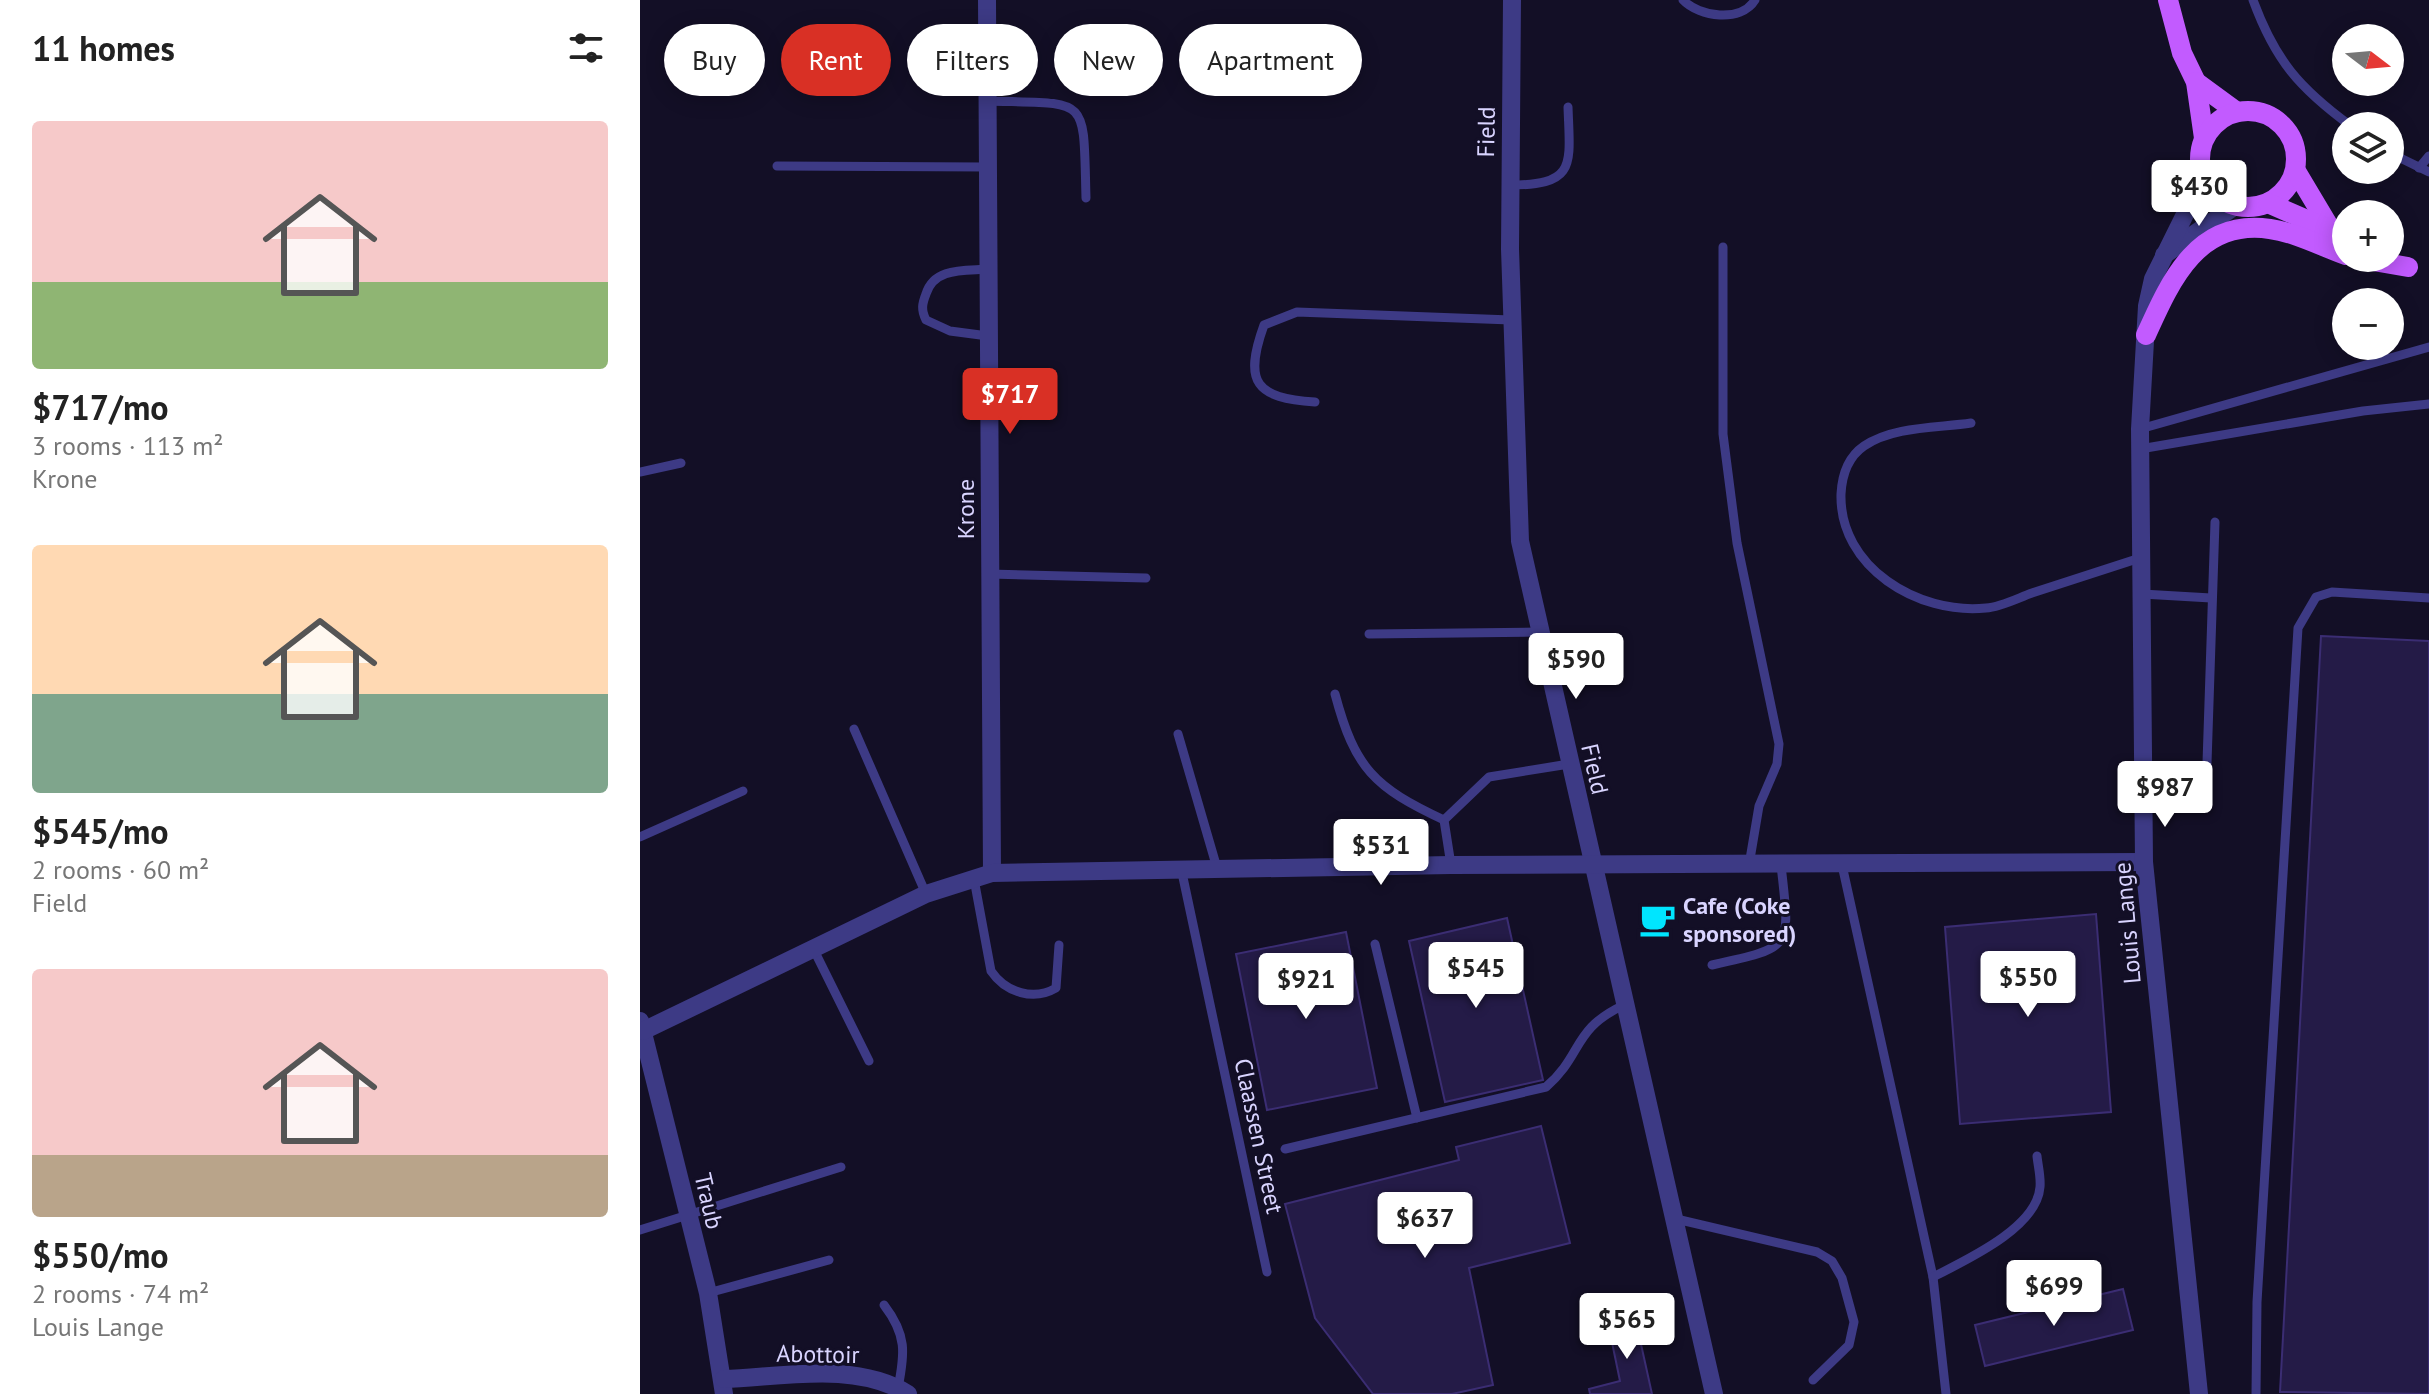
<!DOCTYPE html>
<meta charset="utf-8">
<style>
:root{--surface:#fff;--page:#f6f6f6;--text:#222;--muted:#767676;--accent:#d93025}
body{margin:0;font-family:"PT Sans",sans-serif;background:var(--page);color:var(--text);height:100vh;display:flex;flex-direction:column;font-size:30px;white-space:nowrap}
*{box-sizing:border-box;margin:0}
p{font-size:26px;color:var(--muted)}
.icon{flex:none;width:44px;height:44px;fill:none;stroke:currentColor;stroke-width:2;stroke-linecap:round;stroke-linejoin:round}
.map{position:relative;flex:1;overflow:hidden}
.sheet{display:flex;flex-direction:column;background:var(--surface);width:640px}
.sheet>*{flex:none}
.guide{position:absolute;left:24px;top:24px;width:760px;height:72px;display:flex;gap:16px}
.needle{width:52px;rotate:106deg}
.buttons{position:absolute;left:1692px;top:24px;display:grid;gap:16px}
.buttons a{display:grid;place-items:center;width:72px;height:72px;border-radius:50%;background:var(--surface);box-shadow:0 4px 20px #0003;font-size:40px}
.price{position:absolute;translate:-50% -68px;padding:0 18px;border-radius:8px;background:#fff;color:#222;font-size:26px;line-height:52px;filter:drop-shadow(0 2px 4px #0008)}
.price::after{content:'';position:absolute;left:50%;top:48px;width:24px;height:18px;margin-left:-12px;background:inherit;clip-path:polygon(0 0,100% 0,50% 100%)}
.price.on{background:var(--accent);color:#fff}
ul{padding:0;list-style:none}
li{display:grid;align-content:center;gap:16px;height:424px;padding:0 32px}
li span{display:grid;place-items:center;height:248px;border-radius:8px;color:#555}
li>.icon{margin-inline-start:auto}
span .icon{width:144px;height:144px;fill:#fffc;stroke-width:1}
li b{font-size:34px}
h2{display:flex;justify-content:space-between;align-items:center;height:96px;padding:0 32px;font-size:34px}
.chip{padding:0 28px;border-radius:36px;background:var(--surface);box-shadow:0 4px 20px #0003;font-size:28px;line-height:72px}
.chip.on{background:var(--accent);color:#fff}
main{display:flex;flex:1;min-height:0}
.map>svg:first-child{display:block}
</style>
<main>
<section class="sheet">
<h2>11 homes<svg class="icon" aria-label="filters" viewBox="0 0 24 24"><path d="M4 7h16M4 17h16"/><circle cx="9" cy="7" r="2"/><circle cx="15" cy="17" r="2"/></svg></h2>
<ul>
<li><span style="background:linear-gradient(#f6c9c9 65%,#8fb573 0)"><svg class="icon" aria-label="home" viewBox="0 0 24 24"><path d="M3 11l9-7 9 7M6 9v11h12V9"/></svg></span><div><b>$717/mo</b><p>3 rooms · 113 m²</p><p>Krone</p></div></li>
<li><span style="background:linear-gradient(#ffd9b3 60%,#7fa58c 0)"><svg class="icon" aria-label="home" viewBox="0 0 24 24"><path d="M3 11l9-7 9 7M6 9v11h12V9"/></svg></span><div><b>$545/mo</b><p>2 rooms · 60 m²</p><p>Field</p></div></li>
<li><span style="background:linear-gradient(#f6c9c9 75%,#b9a48a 0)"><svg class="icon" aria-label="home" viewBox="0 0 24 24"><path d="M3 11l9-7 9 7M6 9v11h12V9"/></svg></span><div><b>$550/mo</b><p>2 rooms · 74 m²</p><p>Louis Lange</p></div></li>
</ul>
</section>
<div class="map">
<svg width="1789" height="1394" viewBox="0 0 1789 1394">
<rect width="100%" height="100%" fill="#130f26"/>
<!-- building -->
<g fill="#241b47" stroke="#3b2d73" stroke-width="2">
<polygon points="1681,636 1789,641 1789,1394 1640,1392"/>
<polygon points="1456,914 1471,1112 1320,1124 1305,927"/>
<polygon points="867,918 903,1080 805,1102 769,941"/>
<polygon points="706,932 737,1088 627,1110 596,954"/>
<polygon points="901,1126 930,1243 829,1268 853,1385 812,1394 733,1394 675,1318 645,1204 819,1160 816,1147"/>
<polygon points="1483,1289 1493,1330 1345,1366 1335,1325"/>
<polygon points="995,1317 1012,1394 950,1394 949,1389 980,1381 968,1323"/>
</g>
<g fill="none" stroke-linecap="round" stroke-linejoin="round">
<!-- lane -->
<g stroke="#3d3a85" stroke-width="9">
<path d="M1043 0C1059 17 1101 23 1115 0"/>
<path d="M1613 0C1635 60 1659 88 1711 126"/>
<path d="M347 101C451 104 443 94 446 198"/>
<polyline points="1750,153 1789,172"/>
<polyline points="137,166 347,167"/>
<polyline points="1779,168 1789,156"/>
<path d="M870 185C937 185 930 165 928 107"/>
<polyline points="1083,247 1083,434 1097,543 1139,744 1137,764 1119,806 1109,865"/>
<path d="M348 269C325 271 294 267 286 294 282 304 281 310 286 320L310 331 348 336"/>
<path d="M675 402C616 398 603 383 624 325L657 312 871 320"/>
<path d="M1331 423C1298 428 1253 426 1224 446 1208 457 1202 475 1201 494 1199 567 1278 615 1346 608 1361 607 1378 598 1392 593 1429 581 1466 569 1503 557"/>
<polyline points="1500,429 1789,347"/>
<polyline points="1500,449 1723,411 1789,404"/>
<polyline points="0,472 41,463"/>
<polyline points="349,574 506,578"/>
<polyline points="1502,594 1571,598"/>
<polyline points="729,634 899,632"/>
<path d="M695 694C715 769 734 787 804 820"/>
<polyline points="214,729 286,894"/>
<polyline points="538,734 577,868"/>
<polyline points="1566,793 1575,522"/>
<polyline points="0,837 103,791"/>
<polyline points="811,865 804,820 849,777 929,764"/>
<polyline points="1202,865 1293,1277 1306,1394"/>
<polyline points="541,868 627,1272"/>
<path d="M334 879 351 971C366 993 394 1001 416 988L419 945"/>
<polyline points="735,944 777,1118"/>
<polyline points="173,948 229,1061"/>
<path d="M1072 965C1155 947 1150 948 1141 865"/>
<path d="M645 1149 906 1087C943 1055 932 1029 984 1005"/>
<polyline points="1032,1218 1177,1252 1192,1261 1202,1278 1214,1322 1209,1345 1173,1380"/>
<polyline points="0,1230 201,1167"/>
<path d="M1293 1277C1326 1260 1397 1228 1400 1187 1401 1177 1398 1166 1397 1156"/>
<polyline points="68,1293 189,1260"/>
<path d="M244 1305C267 1335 265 1353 258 1388"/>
<polyline points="1616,1394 1617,1302 1658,628 1676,597 1692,592 1789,598"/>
</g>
<!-- street -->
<g stroke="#3d3a85" stroke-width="18">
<polyline points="347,0 352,873"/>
<polyline points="872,0 870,249 880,541 1074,1394"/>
<polyline points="1524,255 1595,206"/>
<polyline points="0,1021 68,1293 84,1394"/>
<polyline points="3,1031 286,894 352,873 811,865 1504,862"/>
<path d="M84 1379C142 1377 216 1361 268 1394"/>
<polyline points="1559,1394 1504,862 1500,429 1507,306 1513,279 1562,180"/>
</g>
<!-- primary -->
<g stroke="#c25bff" stroke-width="20">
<polyline points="1528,0 1542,53 1556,82 1564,138"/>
<polyline points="1556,82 1597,112"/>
<circle cx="1608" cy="159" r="48"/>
<polyline points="1656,171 1690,228"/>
<polyline points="1628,203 1706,237"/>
<polyline points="1716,258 1768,267"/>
<path d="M1506 335C1530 282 1557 218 1630 229 1657 233 1681 246 1706 255"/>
</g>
</g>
<!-- icons -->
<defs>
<symbol id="cafe-bare" viewBox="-9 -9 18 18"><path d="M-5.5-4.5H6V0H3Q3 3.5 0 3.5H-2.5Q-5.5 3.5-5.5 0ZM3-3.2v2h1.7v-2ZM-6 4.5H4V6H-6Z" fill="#00e5ff" stroke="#130f26" stroke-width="2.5" paint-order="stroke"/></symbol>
</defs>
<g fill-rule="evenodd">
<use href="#cafe-bare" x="992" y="894" width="51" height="51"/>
</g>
<g text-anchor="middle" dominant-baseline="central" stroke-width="6" stroke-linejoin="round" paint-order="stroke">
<!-- street labels -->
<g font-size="24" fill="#d9d4ff" stroke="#130f26">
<text transform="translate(846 132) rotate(-89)">Field</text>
<text transform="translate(325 509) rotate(-90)">Krone</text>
<text transform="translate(955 769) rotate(77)">Field</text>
<text transform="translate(1487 923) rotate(-95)">Louis Lange</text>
<text transform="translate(619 1136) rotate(78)">Claassen Street</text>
<text transform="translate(69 1201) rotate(77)">Traub</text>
<text transform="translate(178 1354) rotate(1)">Abottoir</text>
</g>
<!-- poi labels -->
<g font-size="24" font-weight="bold" fill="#d9d4ff" stroke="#130f26" text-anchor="start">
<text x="1043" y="905">Cafe (Coke<tspan x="1043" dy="28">sponsored)</tspan></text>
</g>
</g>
</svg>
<div class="buttons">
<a><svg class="needle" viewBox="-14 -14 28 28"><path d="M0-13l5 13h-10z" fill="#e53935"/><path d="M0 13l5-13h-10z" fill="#767676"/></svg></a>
<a><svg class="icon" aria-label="layers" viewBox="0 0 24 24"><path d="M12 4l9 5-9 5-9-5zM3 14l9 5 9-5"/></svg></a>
<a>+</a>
<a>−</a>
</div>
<b class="price" style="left:1559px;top:228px">$430</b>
<b class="price on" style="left:370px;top:436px">$717</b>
<b class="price" style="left:936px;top:701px">$590</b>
<b class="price" style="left:1525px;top:829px">$987</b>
<b class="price" style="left:741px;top:887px">$531</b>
<b class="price" style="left:836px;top:1010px">$545</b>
<b class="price" style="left:1388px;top:1019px">$550</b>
<b class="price" style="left:666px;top:1021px">$921</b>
<b class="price" style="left:785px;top:1260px">$637</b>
<b class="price" style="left:1414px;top:1328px">$699</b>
<b class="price" style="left:987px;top:1361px">$565</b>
<div class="guide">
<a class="chip">Buy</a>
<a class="chip on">Rent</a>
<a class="chip">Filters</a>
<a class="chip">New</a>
<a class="chip">Apartment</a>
</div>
</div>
</main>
